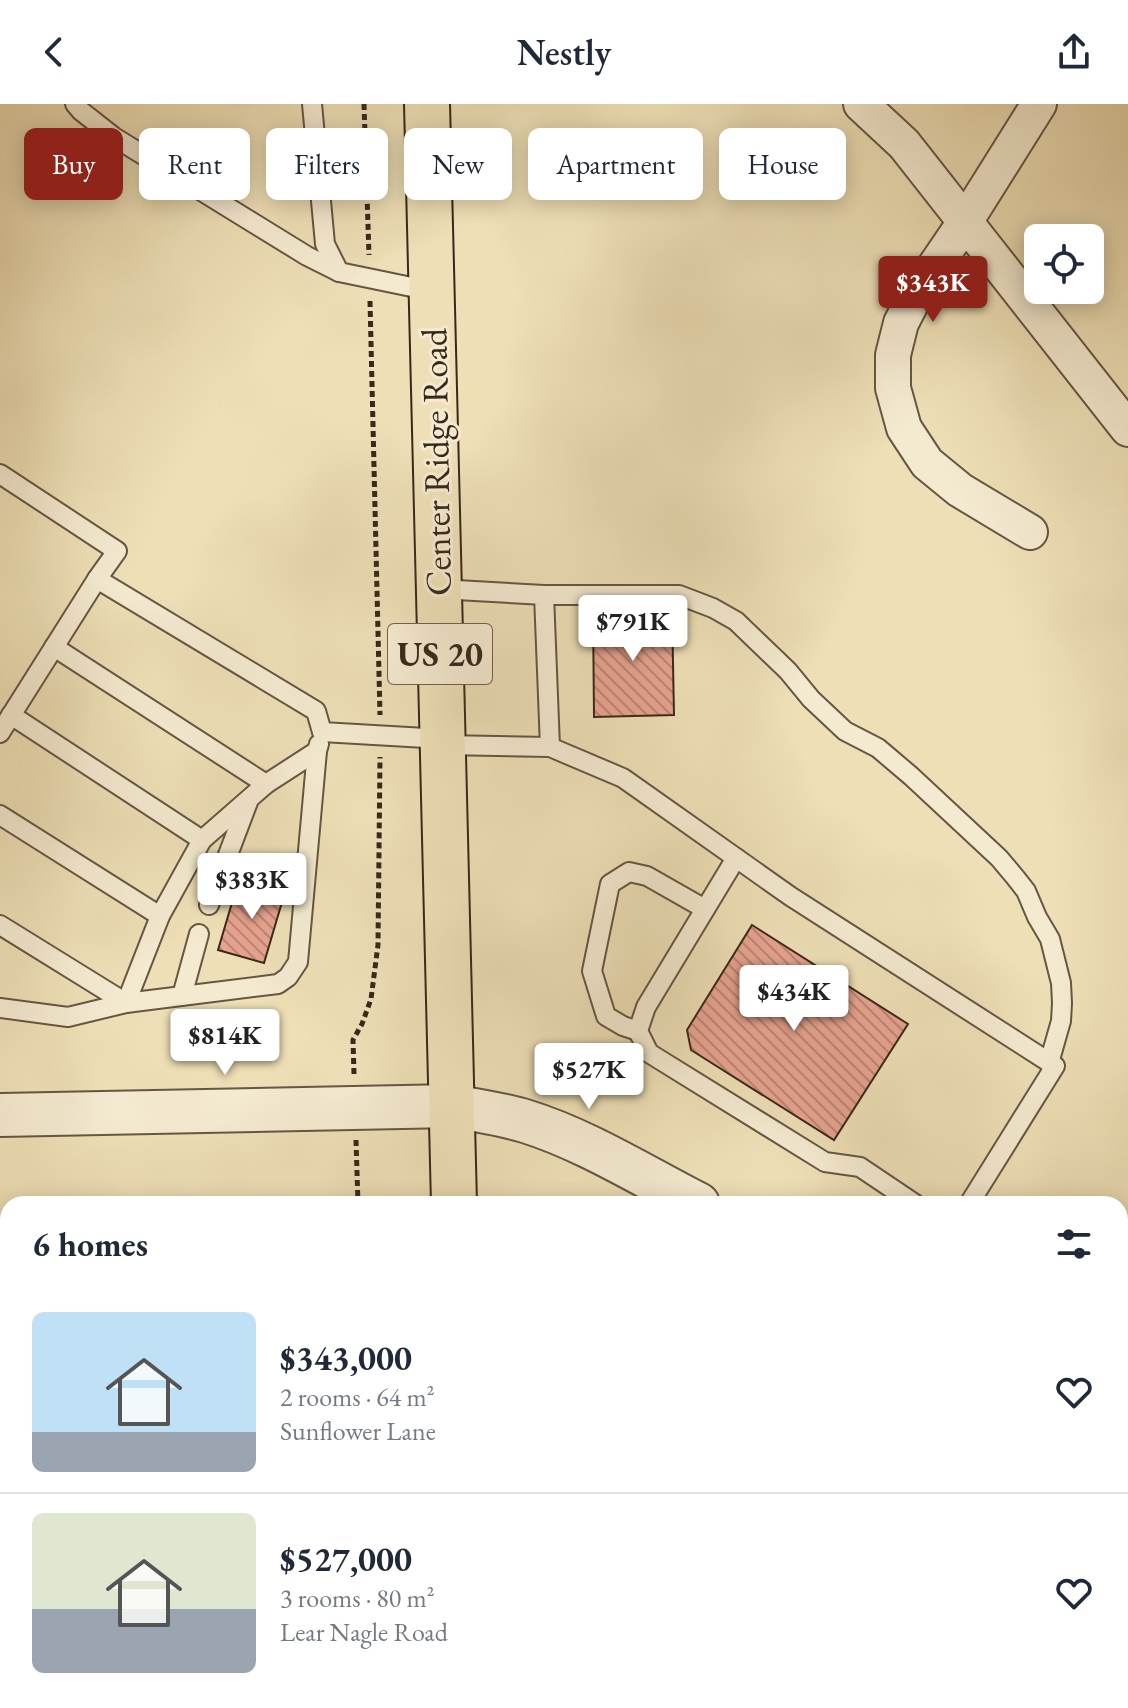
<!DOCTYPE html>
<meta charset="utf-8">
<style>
:root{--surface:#fff;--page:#f6f6f7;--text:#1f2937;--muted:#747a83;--line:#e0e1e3;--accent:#8f2418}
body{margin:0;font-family:"EB Garamond",serif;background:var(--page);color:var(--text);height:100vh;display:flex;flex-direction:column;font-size:30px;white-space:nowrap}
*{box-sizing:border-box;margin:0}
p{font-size:26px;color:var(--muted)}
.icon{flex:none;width:44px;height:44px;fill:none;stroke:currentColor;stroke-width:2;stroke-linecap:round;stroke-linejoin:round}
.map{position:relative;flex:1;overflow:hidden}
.side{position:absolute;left:0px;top:1092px;width:1128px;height:512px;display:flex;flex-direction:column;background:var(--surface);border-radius:24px 24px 0 0;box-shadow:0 4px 20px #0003}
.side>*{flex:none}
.guide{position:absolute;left:24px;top:24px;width:1080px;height:72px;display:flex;gap:16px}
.controls{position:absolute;left:1024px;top:120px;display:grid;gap:16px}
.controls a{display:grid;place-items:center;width:80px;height:80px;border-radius:12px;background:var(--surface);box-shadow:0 4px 20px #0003;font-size:40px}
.price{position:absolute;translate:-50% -68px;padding:0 18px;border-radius:8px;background:#fff;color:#222;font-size:26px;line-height:52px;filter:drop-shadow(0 2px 4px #0008)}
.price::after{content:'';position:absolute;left:50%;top:48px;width:24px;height:18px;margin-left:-12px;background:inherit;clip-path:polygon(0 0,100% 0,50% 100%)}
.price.selected{background:var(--accent);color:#fff}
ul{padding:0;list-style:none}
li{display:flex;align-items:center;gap:24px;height:200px;padding:0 32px}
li+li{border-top:2px solid var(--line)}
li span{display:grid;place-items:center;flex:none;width:224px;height:160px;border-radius:12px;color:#555}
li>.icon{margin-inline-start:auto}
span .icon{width:96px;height:96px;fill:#fffc;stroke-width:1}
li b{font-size:34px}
h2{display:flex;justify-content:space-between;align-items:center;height:96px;padding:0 32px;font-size:34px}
.chip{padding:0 28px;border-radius:12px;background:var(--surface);box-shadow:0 4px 20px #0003;font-size:28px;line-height:72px}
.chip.selected{background:var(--accent);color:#fff}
header{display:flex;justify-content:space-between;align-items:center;height:104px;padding:0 32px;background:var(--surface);font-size:36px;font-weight:600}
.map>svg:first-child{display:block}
</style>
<header><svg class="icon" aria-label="back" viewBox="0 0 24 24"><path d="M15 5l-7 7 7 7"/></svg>Nestly<svg class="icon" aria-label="share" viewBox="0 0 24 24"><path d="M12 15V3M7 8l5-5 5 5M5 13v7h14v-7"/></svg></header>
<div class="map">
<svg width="1128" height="1604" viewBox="0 0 1128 1604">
<defs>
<pattern id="building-back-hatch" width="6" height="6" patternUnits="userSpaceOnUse" patternTransform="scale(2)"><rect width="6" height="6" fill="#e7a390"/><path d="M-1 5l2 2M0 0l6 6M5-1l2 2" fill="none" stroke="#bc8575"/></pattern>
</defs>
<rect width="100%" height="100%" fill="#eedfb6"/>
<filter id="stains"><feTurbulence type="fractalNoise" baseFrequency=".0025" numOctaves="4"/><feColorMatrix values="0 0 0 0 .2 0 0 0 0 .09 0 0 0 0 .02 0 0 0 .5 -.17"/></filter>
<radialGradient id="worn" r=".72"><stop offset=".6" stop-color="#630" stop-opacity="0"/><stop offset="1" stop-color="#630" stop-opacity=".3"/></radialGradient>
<!-- building -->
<g fill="url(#building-back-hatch)" stroke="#38281c" stroke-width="2">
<polygon points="672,506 674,611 594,613 593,507"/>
<polygon points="239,775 285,788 264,859 218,846"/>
<polygon points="752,821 908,920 834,1036 691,946 687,926"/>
</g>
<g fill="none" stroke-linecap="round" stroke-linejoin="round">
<defs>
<g id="service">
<polyline points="75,0 81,7 114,33 307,152 339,168"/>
<polyline points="312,0 325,140 339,168 431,187"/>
<polyline points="0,370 117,447 97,475"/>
<polyline points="439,485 544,491 550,643"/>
<polyline points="544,491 679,491 713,504 736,517 788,567 811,595 845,627 878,644 911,672 999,754 1015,773 1026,787 1037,813 1050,835 1061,879 1062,899 1061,917 1049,959"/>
<polyline points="54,543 266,680"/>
<polyline points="11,611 202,736"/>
<polyline points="0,629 97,475 316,607 322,628 443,635"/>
<polyline points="443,641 550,643 623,674 790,792 1055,962 969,1100"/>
<polyline points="0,711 160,812"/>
<polyline points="736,754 646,903 638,927 649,949 825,1058 860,1063 915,1100"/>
<polyline points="209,801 248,698"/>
<polyline points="0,821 126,899 278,880 288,873 298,858 317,647"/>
<polyline points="182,892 199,830"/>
<polyline points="0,904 68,913 126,899 160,812 202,736 266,680 317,647 319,640"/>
<polyline points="638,927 623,922 606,912 592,867 610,780 629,768 647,772 705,805"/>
</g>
<g id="minor">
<polyline points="861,0 904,40 1128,325"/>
<polyline points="1030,428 960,386 927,359 904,324 893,284 893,251 901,219 916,190 965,118 1039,0"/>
<polyline points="704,1596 717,1604"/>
</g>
<g id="tertiary">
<path d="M0 1011 452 1002C476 1006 501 1010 525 1017 586 1036 641 1071 698 1100"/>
<polyline points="1024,1596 1025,1604"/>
</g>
<g id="primary">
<polyline points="427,0 454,1100"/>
<polyline points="464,1596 465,1604"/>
</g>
</defs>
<!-- service casing -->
<use href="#service" stroke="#665642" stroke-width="22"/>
<!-- minor casing -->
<use href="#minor" stroke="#665642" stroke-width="38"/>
<!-- tertiary casing -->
<use href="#tertiary" stroke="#665642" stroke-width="46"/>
<!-- primary casing -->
<use href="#primary" stroke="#38281c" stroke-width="48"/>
<!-- path -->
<g stroke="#38281c" stroke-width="5" stroke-dasharray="6 4" stroke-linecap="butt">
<polyline points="364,0 369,151"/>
<polyline points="370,197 380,611"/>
<polyline points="354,970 353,936 362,920 371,895 378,841 380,653"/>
<polyline points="356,1036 358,1100"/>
<polyline points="407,1596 407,1604"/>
</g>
<!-- service -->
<use href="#service" stroke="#f4ead0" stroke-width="18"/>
<!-- minor -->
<use href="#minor" stroke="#f4ead0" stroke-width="34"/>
<!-- tertiary -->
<use href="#tertiary" stroke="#f4ead0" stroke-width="42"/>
<!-- primary -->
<use href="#primary" stroke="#eedfb6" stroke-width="44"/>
</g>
<g text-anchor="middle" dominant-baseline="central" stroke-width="6" stroke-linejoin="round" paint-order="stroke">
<!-- shield labels -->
<rect fill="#f4ead0" stroke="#706252" stroke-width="2" x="388" y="520" width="104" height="60" rx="6"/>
<g font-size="34" font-weight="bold" fill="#38281c">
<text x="440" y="550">US 20</text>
</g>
<!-- street labels -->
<g font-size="36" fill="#38281c" stroke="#f4ead0">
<text transform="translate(436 358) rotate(-91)">Center Ridge Road</text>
</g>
</g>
<rect width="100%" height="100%" filter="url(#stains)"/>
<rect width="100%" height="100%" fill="url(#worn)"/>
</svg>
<div class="controls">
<a><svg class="icon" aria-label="locate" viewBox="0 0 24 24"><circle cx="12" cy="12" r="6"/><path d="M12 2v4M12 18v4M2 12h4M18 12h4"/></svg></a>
</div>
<b class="price selected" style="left:933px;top:220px">$343K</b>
<b class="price" style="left:633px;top:559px">$791K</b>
<b class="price" style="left:252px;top:817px">$383K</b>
<b class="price" style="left:794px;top:929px">$434K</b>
<b class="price" style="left:225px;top:973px">$814K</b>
<b class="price" style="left:589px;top:1007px">$527K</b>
<div class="guide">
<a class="chip selected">Buy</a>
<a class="chip">Rent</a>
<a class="chip">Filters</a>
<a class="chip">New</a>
<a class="chip">Apartment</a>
<a class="chip">House</a>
</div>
<section class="side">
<h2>6 homes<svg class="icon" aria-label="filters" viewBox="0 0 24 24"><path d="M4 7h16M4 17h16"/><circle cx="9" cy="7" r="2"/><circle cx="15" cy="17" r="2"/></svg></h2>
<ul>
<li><span style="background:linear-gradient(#bfe0f5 75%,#9aa5b1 0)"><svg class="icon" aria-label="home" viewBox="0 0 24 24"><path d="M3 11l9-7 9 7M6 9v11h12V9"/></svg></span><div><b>$343,000</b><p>2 rooms · 64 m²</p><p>Sunflower Lane</p></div><svg class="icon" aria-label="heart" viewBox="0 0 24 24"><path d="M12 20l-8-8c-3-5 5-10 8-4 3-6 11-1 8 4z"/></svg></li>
<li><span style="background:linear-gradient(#dfe7d0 60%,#9aa5b1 0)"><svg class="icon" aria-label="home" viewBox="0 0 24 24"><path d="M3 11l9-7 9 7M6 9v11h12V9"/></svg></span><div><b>$527,000</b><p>3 rooms · 80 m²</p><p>Lear Nagle Road</p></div><svg class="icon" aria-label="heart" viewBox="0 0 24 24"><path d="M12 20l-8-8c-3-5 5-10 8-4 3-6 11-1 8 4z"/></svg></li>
</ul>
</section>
</div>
